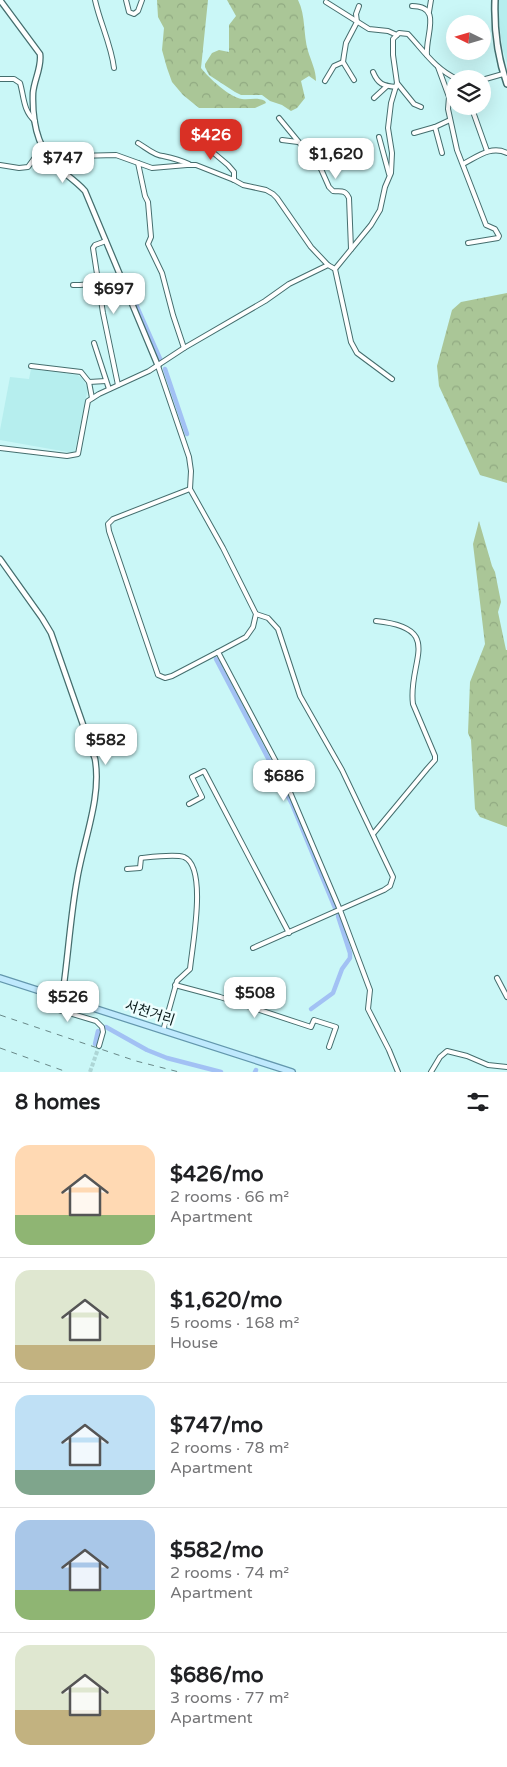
<!DOCTYPE html>
<meta charset="utf-8">
<style>
:root{--surface:#fff;--page:#f6f6f6;--text:#202124;--muted:#757577;--line:#e0e0e0;--accent:#d93025}
body{margin:0;font-family:"Varela Round","Noto Sans KR",sans-serif;background:var(--page);color:var(--text);height:100vh;display:flex;flex-direction:column;font-size:19px;white-space:nowrap}
*{box-sizing:border-box;margin:0}
p{font-size:16px;color:var(--muted)}
.icon{flex:none;width:28px;height:28px;fill:none;stroke:currentColor;stroke-width:2;stroke-linecap:round;stroke-linejoin:round}
.map{position:relative;height:1072px;overflow:hidden}
.drawer{display:flex;flex-direction:column;background:var(--surface);flex:1}
.drawer>*{flex:none}
.needle{width:32px;rotate:275deg}
.fabs{position:absolute;left:446px;top:15px;display:grid;gap:10px}
.fabs a{display:grid;place-items:center;width:45px;height:45px;border-radius:50%;background:var(--surface);box-shadow:0 5px 20px #0002;font-size:25px}
.price{position:absolute;translate:-50% -42px;padding:0 11px;border-radius:10px;background:#fff;color:#222;font-size:16px;line-height:32px;filter:drop-shadow(0 1px 2px #0008)}
.price::after{content:'';position:absolute;left:50%;top:30px;width:15px;height:11px;margin-left:-8px;background:inherit;clip-path:polygon(0 0,100% 0,50% 100%)}
.price.selected{background:var(--accent);color:#fff}
ul{padding:0;list-style:none}
li{display:flex;align-items:center;gap:15px;height:125px;padding:0 15px}
li+li{border-top:1px solid var(--line)}
li span{display:grid;place-items:center;flex:none;width:140px;height:100px;border-radius:15px;color:#555}
li>.icon{margin-inline-start:auto}
span .icon{width:60px;height:60px;fill:#fffc;stroke-width:1}
li b{font-size:21px}
h2{display:flex;justify-content:space-between;align-items:center;height:60px;padding:0 15px;font-size:21px}
.map>svg:first-child{display:block}
</style>
<div class="map">
<svg width="507" height="1072" viewBox="0 0 507 1072">
<defs>
<pattern id="forest-crowns" width="20" height="18" patternUnits="userSpaceOnUse" patternTransform="scale(1.25)"><rect width="20" height="18" fill="#aac697"/><path d="M2 6a3 3 0 1 1 6 0M12 15a3 3 0 1 1 6 0" fill="none" stroke="#91aa82"/></pattern>
</defs>
<rect width="100%" height="100%" fill="#caf7f7"/>
<!-- built -->
<g fill="#b6eeee">
<polygon points="499,0 507,0 507,64 503,51 498,15"/>
<polygon points="31,369 77,375 82,378 88,388 75,451 73,453 0,440 0,430 10,377 29,379"/>
</g>
<!-- forest -->
<g fill="url(#forest-crowns)">
<path d="M157 0H208L201 68C209 78 229 97 242 99 250 100 257 97 265 101L266 103 255 108H199L183 95 172 82 167 68 162 50 164 28 158 17Z"/>
<path d="M227 0H298C306 16 303 34 308 51 311 61 316 70 316 81L309 76 301 81 305 98 297 108 291 111 282 105 270 101 262 95H241L235 92 209 75 205 67V64L212 53 219 50 229 52V25L236 16Z"/>
<polygon points="507,293 507,483 480,475 439,386 437,366 452,310 461,302"/>
<polygon points="479,521 492,566 495,572 501,602 498,612 506,650 507,650 507,827 480,817 475,809 471,740 468,733 470,682 485,644 473,544"/>
</g>
<g fill="none" stroke-linecap="round" stroke-linejoin="round">
<!-- canal -->
<g stroke="#a2c1f4" stroke-width="4.5">
<polyline points="134,300 161,361"/>
<polyline points="165,369 187,434"/>
<polyline points="216,659 292,804 335,908"/>
<polyline points="311,1009 333,993 342,969 350,958 350,953 338,916"/>
<polyline points="106,1027 147,1050 167,1058 221,1072"/>
<polyline points="95,1044 98,1031"/>
<polyline points="255,1072 256,1070"/>
</g>
<!-- minor-tunnel -->
<polyline stroke="#add6d6" stroke-width="4" stroke-dasharray="4 2" stroke-linecap="butt" points="90,1072 99,1046"/>
<defs>
<g id="minor">
<path d="M95 0C100 23 111 44 114 68"/>
<polyline points="126,0 129,12 134,14 138,11 142,0"/>
<polyline points="326,2 369,29 388,31 397,35"/>
<path d="M412 6C443 6 425 35 427 55"/>
<polyline points="429,12 431,0"/>
<polyline points="438,67 449,97 448,109 457,150 486,225 495,229 499,236 498,238 468,243"/>
<path d="M373 72C378 84 383 86 396 87"/>
<path d="M0 79H14L20 83C24 96 23 111 35 121"/>
<polyline points="354,80 343,62 344,55 346,43 357,22 356,14 359,6"/>
<polyline points="482,80 503,74"/>
<polyline points="325,81 334,66 343,62"/>
<polyline points="397,83 414,104 421,107"/>
<polyline points="374,98 387,86"/>
<polyline points="471,106 487,151"/>
<path d="M279 118 321 169 329 187 333 191C341 192 345 189 349 198L351 249"/>
<polyline points="188,127 209,149 228,165 234,172 234,180"/>
<polyline points="435,127 442,153"/>
<polyline points="414,133 435,127 450,120"/>
<polyline points="379,137 389,174"/>
<polyline points="282,140 298,142"/>
<path d="M138 143C145 147 155 156 163 156 172 158 180 160 189 164"/>
<polyline points="50,159 76,156 116,155 152,168 187,165 196,165 234,180 243,185 266,190 273,194 277,198 311,247 328,265"/>
<polyline points="138,163 145,196 148,202 151,237 148,244 162,273 173,315 184,348"/>
<path d="M463 164C477 157 491 145 507 153"/>
<polyline points="0,165 19,168 28,167 41,149"/>
<polyline points="106,241 95,245 93,248 103,313 118,385"/>
<path d="M335 269 371 225 380 210 385 187 391 173 392 153 388 128 391 103 397 83 393 55V39L399 33 408 34C424 51 435 69 457 79"/>
<polyline points="73,285 80,285 123,281"/>
<polyline points="94,343 109,389"/>
<polyline points="31,366 81,372 89,382 106,381"/>
<polyline points="158,366 189,457 191,471 190,489 223,548 256,614 253,627 246,637 218,652 281,771 340,910 370,990 368,1009 389,1050 398,1072"/>
<polyline points="89,382 92,398"/>
<polyline points="0,448 67,456 78,454 88,401 99,394 149,371 184,348 265,301 289,284 328,265 335,269 351,342 357,353 392,379"/>
<polyline points="190,489 113,519 108,524 109,531 158,675 165,678 172,676 218,652"/>
<polyline points="189,804 202,797 192,777 204,771 289,933"/>
<path d="M373 834 427 769 435 760V756L413 704C407 662 446 628 376 621"/>
<path d="M127 869 140 868 141 858C151 857 175 854 184 857 208 867 192 947 190 969L177 981 163 1031"/>
<polyline points="253,948 384,890 390,886 393,877 342,770 300,696 278,629 268,618 256,614"/>
<polyline points="497,978 507,997"/>
<polyline points="175,985 220,997 311,1027 314,1020 336,1027 329,1047"/>
<polyline points="62,998 59,1010 96,1021 102,1027 103,1032 99,1046"/>
<polyline points="431,1072 440,1057 447,1051 467,1056 488,1065 507,1067"/>
</g>
<g id="tertiary">
<path d="M0 0 40 54C42 67 34 80 33 93 32 121 37 149 58 168 68 176 77 182 85 191L158 366"/>
<path d="M0 559 42 618 51 633 95 759C102 797 83 842 77 880 70 919 68 959 62 998"/>
</g>
<path id="secondary" d="M495 0C494 29 497 56 507 84"/>
<polyline id="primary" points="0,978 292,1072"/>
</defs>
<!-- minor casing -->
<use href="#minor" stroke="#456e6e" stroke-width="6"/>
<!-- tertiary casing -->
<use href="#tertiary" stroke="#456e6e" stroke-width="7"/>
<!-- secondary casing -->
<use href="#secondary" stroke="#456e6e" stroke-width="8"/>
<!-- primary casing -->
<use href="#primary" stroke="#6397ad" stroke-width="8"/>
<!-- minor -->
<use href="#minor" stroke="#fff" stroke-width="4"/>
<!-- tertiary -->
<use href="#tertiary" stroke="#fff" stroke-width="4.5"/>
<!-- secondary -->
<use href="#secondary" stroke="#fff" stroke-width="5"/>
<!-- primary -->
<use href="#primary" stroke="#bfe9fd" stroke-width="5.5"/>
<!-- rail -->
<g stroke="#698888" stroke-width="1" stroke-dasharray="6 6" stroke-linecap="butt">
<polyline points="0,1015 136,1061 179,1072"/>
<polyline points="0,1048 67,1072"/>
</g>
</g>
<g text-anchor="middle" dominant-baseline="central" stroke-width="5" stroke-linejoin="round" paint-order="stroke">
<!-- street labels -->
<g font-size="14" fill="#091a1a" stroke="#ecfefe">
<text transform="translate(150 1013) rotate(18)">서천거리</text>
</g>
</g>
</svg>
<div class="fabs">
<a><svg class="needle" viewBox="-14 -14 28 28"><path d="M0-13l5 13h-10z" fill="#e53935"/><path d="M0 13l5-13h-10z" fill="#757577"/></svg></a>
<a><svg class="icon" aria-label="layers" viewBox="0 0 24 24"><path d="M12 4l9 5-9 5-9-5zM3 14l9 5 9-5"/></svg></a>
</div>
<b class="price selected" style="left:211px;top:161px">$426</b>
<b class="price" style="left:336px;top:180px">$1,620</b>
<b class="price" style="left:63px;top:184px">$747</b>
<b class="price" style="left:114px;top:315px">$697</b>
<b class="price" style="left:106px;top:766px">$582</b>
<b class="price" style="left:284px;top:802px">$686</b>
<b class="price" style="left:255px;top:1019px">$508</b>
<b class="price" style="left:68px;top:1023px">$526</b>
</div>
<section class="drawer">
<h2>8 homes<svg class="icon" aria-label="filters" viewBox="0 0 24 24"><path d="M4 7h16M4 17h16"/><circle cx="9" cy="7" r="2"/><circle cx="15" cy="17" r="2"/></svg></h2>
<ul>
<li><span style="background:linear-gradient(#ffd9b3 70%,#8fb573 0)"><svg class="icon" aria-label="home" viewBox="0 0 24 24"><path d="M3 11l9-7 9 7M6 9v11h12V9"/></svg></span><div><b>$426/mo</b><p>2 rooms · 66 m²</p><p>Apartment</p></div></li>
<li><span style="background:linear-gradient(#dfe7d0 75%,#c2b280 0)"><svg class="icon" aria-label="home" viewBox="0 0 24 24"><path d="M3 11l9-7 9 7M6 9v11h12V9"/></svg></span><div><b>$1,620/mo</b><p>5 rooms · 168 m²</p><p>House</p></div></li>
<li><span style="background:linear-gradient(#bfe0f5 75%,#7fa58c 0)"><svg class="icon" aria-label="home" viewBox="0 0 24 24"><path d="M3 11l9-7 9 7M6 9v11h12V9"/></svg></span><div><b>$747/mo</b><p>2 rooms · 78 m²</p><p>Apartment</p></div></li>
<li><span style="background:linear-gradient(#a9c7e8 70%,#8fb573 0)"><svg class="icon" aria-label="home" viewBox="0 0 24 24"><path d="M3 11l9-7 9 7M6 9v11h12V9"/></svg></span><div><b>$582/mo</b><p>2 rooms · 74 m²</p><p>Apartment</p></div></li>
<li><span style="background:linear-gradient(#dfe7d0 65%,#c2b280 0)"><svg class="icon" aria-label="home" viewBox="0 0 24 24"><path d="M3 11l9-7 9 7M6 9v11h12V9"/></svg></span><div><b>$686/mo</b><p>3 rooms · 77 m²</p><p>Apartment</p></div></li>
</ul>
</section>
